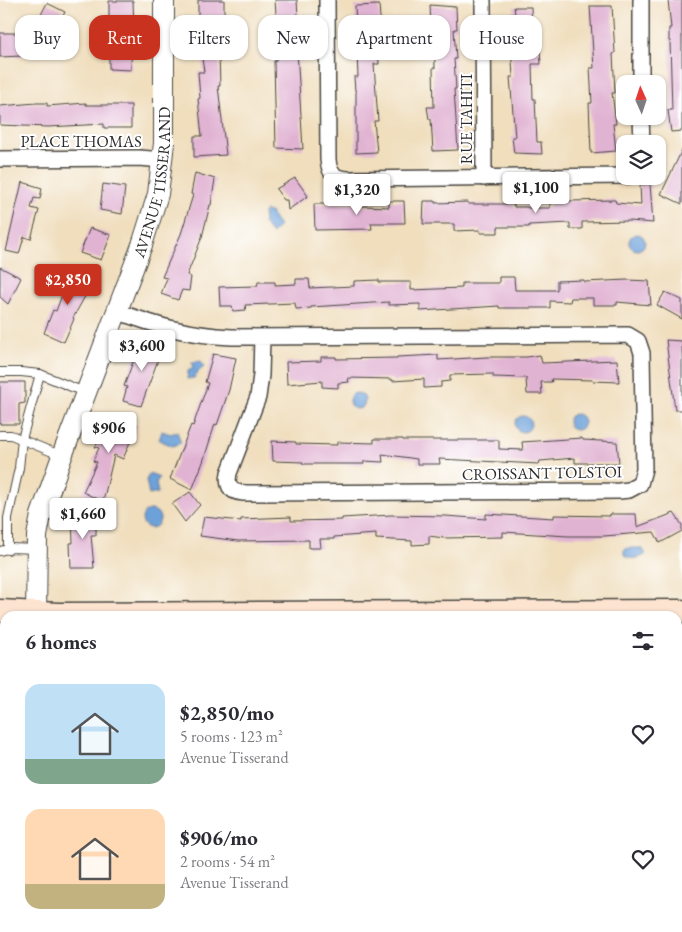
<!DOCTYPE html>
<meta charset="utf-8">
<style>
:root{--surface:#fff;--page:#f2f2f3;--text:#2b2b33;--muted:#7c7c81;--accent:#c8321e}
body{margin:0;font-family:"EB Garamond",serif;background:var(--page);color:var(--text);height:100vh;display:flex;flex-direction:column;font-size:19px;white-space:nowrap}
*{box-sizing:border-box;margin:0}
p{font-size:16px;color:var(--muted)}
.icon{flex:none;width:28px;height:28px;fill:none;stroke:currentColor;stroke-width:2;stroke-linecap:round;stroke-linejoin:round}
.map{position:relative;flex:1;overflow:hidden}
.drawer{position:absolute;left:0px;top:611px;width:682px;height:321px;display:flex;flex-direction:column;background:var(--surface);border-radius:15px 15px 0 0;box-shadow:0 1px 4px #0004}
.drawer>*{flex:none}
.hud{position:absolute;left:15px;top:15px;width:652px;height:45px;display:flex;gap:10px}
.needle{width:32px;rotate:357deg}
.fabs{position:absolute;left:616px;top:75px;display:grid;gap:10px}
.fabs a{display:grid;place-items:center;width:50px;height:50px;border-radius:10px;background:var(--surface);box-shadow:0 1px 4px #0004;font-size:25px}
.price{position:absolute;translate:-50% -42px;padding:0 11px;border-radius:5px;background:#fff;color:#222;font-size:16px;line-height:32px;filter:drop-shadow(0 1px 2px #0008)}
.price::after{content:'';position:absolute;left:50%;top:30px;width:15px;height:11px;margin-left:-8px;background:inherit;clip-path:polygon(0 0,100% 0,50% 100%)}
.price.active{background:var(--accent);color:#fff}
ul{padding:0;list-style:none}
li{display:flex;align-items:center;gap:15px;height:125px;padding:0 25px}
li span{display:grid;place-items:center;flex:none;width:140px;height:100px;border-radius:15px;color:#555}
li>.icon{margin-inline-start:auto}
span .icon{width:60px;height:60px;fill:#fffc;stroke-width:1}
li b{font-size:21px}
h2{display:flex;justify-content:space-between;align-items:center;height:60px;padding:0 25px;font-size:21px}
.pill{padding:0 18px;border-radius:15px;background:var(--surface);box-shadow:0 1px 4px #0004;font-size:18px;line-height:45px}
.pill.active{background:var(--accent);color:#fff}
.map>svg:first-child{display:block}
</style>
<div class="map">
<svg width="682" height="932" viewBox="0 0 682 932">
<rect width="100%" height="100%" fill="#fff"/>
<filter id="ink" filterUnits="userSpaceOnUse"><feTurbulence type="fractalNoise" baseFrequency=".02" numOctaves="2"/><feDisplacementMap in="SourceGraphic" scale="10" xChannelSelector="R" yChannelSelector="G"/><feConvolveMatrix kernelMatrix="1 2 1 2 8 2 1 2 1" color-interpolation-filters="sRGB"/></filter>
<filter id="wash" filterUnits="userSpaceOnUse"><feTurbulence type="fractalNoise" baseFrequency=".0096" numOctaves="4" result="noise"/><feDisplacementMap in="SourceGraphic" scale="20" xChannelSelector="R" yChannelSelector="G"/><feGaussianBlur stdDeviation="1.12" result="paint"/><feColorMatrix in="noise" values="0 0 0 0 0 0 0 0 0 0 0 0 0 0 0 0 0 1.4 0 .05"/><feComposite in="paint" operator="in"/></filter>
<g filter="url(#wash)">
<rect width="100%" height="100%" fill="#f0debd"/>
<!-- water -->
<g fill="#6da1d9" stroke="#4c6682">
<polygon points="266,211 272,213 273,218 279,226 272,234 264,224 263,213"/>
<circle cx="637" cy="242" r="8"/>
<polygon points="201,361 204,367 199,371 194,378 187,379 188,371 193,367 192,362"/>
<circle cx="357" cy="401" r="8"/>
<circle cx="576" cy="422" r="8"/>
<circle cx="523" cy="424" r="8"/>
<polygon points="162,431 171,434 177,431 181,443 173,446 159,440"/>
<polygon points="150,473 159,478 156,483 158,493 149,495 146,480"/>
<circle cx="151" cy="519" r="9"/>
<path d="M628 548H641L645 552V555C639 559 629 560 624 555V550Z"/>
</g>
<g id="blocks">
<!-- building -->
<g fill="#e1b3d3">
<polygon points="198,0 224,0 224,17 220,17 223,54 219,54 220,86 218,86 226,155 194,157 194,136 202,136 198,99 200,98 198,72 204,72 198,30"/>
<polygon points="275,0 297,0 300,49 297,50 303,149 276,148 274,61 276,61 276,28 277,28"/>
<polygon points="668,0 682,0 682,131 671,132 668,110 672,110 670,41 669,41 669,28 671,28"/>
<polygon points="109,1 133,1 134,28 132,28 131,70 109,69"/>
<polygon points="47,3 65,12 52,37 34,28"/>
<polygon points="379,5 381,29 377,29 379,64 374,64 378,121 374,121 377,152 356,153 356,91 355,91 354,77 358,77 355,6"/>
<polygon points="430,5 456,7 457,29 454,29 456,59 454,59 456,89 454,89 458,150 433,151 431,119 429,119 427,107 434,107 433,68 435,68 434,28 431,28"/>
<polygon points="590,6 612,6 615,53 613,54 615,93 612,93 616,124 613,124 616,151 591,153 589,103 592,103 590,68 594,68"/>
<polygon points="514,7 531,7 533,50 540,49 541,64 532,64 533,99 535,99 537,142 541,142 542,154 514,153 512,137 515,137 510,77 513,77 509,14 515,14"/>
<polygon points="0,33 21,33 22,56 0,57"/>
<polygon points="36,103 47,103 47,106 86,103 86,105 131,105 131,128 104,128 104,124 48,127 0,125 0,106"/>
<polygon points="682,150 682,204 661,194"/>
<polygon points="195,173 215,179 211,205 210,205 202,237 187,275 191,277 189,291 182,290 178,300 161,294 167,278 162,277 181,234 193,195 191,194"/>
<polygon points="295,178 308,196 288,210 287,200 284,200 276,189"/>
<polygon points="22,182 42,188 40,199 34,198 31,208 39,210 31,239 24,237 19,254 6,251"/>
<polygon points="103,184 125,187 122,214 100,210"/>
<polygon points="650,184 653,223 630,221 582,222 582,229 570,229 570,223 529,225 529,227 498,227 498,233 480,233 480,230 454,231 454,224 423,224 424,201 435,201 435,203 468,202 468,204 514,204 514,207 527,207 528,208 550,208 550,201 569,201 615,200 616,203 641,205 640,185"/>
<polygon points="389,201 404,201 405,223 371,223 372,229 315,230 314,204 361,204 362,206 389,207"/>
<polygon points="90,228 111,235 101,260 80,253"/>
<polygon points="0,267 21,278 8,304 0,297"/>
<polygon points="71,271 94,280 73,318 74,319 64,342 44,333 53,310 56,311"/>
<polygon points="499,277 514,277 515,290 557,290 557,281 584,280 584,282 627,280 649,281 651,305 617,302 617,305 593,305 593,298 571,298 570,302 550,301 550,308 499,308 499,306 420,311 420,304 389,305 389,302 311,307 311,308 296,309 295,303 245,305 246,310 233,311 232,306 220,306 219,287 257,286 258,282 275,282 275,285 296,284 296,279 309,279 310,288 354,286 354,281 379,280 379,282 411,282 411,290 462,288 462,283 499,283"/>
<polygon points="665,292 682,300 682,319 657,305"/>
<polygon points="142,338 163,346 141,406 123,401 127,387 124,386"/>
<polygon points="666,340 682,341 682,410 675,410"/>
<polygon points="213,354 236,358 229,390 217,425 215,424 203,462 192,490 170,479 191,425 193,426 208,383 205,382"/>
<polygon points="438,355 438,360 487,357 527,357 540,355 542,363 617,360 619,382 593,381 593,380 551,379 552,382 541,382 542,394 527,394 526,378 493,377 493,374 450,375 450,381 441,382 441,387 424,388 424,379 392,381 392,379 348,378 349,382 338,383 338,388 322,387 322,381 287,384 286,362 321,361 321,357 336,357 336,359 397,358 397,357"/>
<polygon points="0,382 25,382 25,403 19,404 19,424 0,424"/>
<polygon points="108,415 137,425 123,459 114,455 103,502 83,492 97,462 93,461 99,448 95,447 106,429 103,428"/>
<polygon points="582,438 583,440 617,442 619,463 575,463 575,458 540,461 539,464 439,459 440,464 417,464 417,459 382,454 383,462 364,461 364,464 303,464 303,462 273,461 272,441 296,442 296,444 337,445 337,442 374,443 374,439 403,439 403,440 499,440 499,449 523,450 522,442"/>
<polygon points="190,492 200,505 185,522 172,504"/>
<polygon points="96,513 96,535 91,535 94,568 71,568 70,543 73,543 72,514"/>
<polygon points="674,513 682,525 682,531 660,543 654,532 604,536 568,536 503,532 503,537 444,538 429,536 429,544 412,545 412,541 376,539 376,534 334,537 334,539 320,539 321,548 309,548 309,540 238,541 200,536 204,517 241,521 241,519 291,517 291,521 342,520 342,518 391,515 446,516 486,519 486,514 554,518 554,515 610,516 610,514 636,514 637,527"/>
</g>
</g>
</g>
<g filter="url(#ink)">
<use href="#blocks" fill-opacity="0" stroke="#494641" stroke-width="1"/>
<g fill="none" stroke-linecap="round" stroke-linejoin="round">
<defs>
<g id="service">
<polyline points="0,372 21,372 40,374 84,392"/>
<polyline points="0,435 11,435 62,456"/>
<polyline points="8,550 8,518 19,468 22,439 40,374"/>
<polyline points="0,551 11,548 35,549"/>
</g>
<g id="minor">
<path d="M327 0 328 159C329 174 334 178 348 179L629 176"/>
<polyline points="483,0 484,178"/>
<polyline points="641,0 641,84"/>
<polyline points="641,116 642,144"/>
<polyline points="0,159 139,158 163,160"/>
<path d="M116 311C157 326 188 335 232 337L628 335 638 341 642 353 644 469 640 484 629 490 619 491 255 493C238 493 225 494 229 473L258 397 261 375 262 337"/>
<polyline points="0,787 5,781"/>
<polyline points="152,928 152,932"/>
<polyline points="106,932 111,928"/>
</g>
<g id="tertiary">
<path id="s1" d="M36 616 37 536 41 515 62 456 142 245 158 194 164 143V0"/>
</g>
<g id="secondary">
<polyline points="0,611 58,614 682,611"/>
<polyline points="678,636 682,636"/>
<polyline points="0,643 5,643"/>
</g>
</defs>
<!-- service casing -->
<use href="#service" stroke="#494641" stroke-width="10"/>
<!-- minor casing -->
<use href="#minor" stroke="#494641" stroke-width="18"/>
<!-- tertiary casing -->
<use href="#tertiary" stroke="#494641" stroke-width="22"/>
<!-- secondary casing -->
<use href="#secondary" stroke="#494641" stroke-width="25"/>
<!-- service -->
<use href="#service" stroke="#fff" stroke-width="8"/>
<!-- minor -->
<use href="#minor" stroke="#fff" stroke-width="15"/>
<!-- tertiary -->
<use href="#tertiary" stroke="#fff" stroke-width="20"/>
<!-- secondary -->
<use href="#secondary" stroke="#fde4d1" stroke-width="22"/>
</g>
</g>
<g text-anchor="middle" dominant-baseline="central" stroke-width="4" stroke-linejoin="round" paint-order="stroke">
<!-- street labels -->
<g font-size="16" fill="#2b2b2b" stroke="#fff">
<text transform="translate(466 119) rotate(-90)">RUE TAHITI</text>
<text x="81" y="141">PLACE THOMAS</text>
<text stroke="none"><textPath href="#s1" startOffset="454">AVENUE TISSERAND</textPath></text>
<text transform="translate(542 473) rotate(-1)">CROISSANT TOLSTOI</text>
</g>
</g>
</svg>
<div class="fabs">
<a><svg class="needle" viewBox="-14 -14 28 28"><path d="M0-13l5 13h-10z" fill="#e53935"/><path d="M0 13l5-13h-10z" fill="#7c7c81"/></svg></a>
<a><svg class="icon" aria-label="layers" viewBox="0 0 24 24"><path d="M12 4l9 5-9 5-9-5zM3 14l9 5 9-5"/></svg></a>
</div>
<b class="price" style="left:536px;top:214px">$1,100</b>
<b class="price" style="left:357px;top:216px">$1,320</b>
<b class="price active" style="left:68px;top:306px">$2,850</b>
<b class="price" style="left:142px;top:372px">$3,600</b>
<b class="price" style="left:109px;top:454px">$906</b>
<b class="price" style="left:83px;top:540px">$1,660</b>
<div class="hud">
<a class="pill">Buy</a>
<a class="pill active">Rent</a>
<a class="pill">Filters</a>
<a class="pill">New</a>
<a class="pill">Apartment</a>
<a class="pill">House</a>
</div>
<section class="drawer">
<h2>6 homes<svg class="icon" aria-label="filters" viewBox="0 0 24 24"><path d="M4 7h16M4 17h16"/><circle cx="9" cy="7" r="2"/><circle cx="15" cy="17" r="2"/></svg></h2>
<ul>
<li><span style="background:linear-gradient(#bfe0f5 75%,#7fa58c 0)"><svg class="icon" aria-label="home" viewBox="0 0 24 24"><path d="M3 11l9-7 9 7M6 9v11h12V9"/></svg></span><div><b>$2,850/mo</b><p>5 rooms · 123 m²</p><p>Avenue Tisserand</p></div><svg class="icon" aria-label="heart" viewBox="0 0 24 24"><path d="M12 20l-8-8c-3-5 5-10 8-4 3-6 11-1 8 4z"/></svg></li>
<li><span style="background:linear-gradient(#ffd9b3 75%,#c2b280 0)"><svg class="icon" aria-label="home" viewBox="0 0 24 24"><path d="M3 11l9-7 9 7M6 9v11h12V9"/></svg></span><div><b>$906/mo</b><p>2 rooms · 54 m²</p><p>Avenue Tisserand</p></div><svg class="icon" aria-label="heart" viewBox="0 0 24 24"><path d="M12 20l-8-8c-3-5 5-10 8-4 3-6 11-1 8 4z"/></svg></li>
</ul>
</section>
</div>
